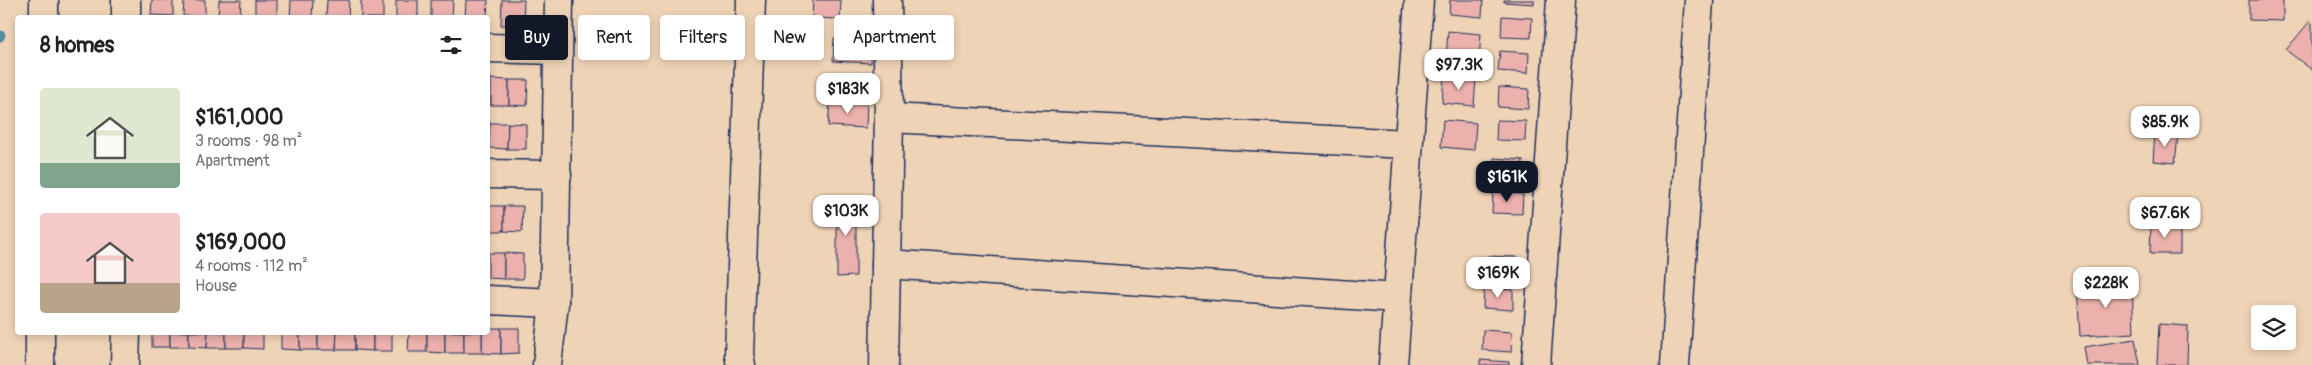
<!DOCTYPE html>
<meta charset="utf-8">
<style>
:root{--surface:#fff;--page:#f2f2f2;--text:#222;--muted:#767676;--accent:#111827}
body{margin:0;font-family:Pangolin,sans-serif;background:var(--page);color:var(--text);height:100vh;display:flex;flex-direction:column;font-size:19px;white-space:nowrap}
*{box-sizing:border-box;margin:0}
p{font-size:16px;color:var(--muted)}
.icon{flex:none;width:28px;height:28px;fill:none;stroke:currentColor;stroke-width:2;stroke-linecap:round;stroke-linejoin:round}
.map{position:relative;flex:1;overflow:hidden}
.details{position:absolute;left:15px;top:15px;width:475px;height:320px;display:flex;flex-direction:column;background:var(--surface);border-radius:5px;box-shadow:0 2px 8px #0003}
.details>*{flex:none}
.hud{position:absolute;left:505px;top:15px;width:475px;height:45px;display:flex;gap:10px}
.fabs{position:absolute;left:2251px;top:305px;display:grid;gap:10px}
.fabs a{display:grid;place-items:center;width:45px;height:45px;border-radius:5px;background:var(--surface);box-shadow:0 2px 8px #0003;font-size:25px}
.price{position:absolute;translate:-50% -42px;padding:0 11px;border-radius:10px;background:#fff;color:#222;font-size:16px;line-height:32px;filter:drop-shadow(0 1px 2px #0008)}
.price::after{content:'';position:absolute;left:50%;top:30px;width:15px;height:11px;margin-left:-8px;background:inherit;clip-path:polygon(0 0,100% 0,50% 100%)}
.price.current{background:var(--accent);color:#fff}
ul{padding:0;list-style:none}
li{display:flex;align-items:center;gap:15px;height:125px;padding:0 25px}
li span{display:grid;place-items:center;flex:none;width:140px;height:100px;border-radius:5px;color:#555}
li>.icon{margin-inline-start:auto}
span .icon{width:60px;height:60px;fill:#fffc;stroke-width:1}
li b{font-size:21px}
h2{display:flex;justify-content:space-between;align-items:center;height:60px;padding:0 25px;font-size:21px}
.pill{padding:0 18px;border-radius:5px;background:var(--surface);box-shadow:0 2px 8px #0003;font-size:18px;line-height:45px}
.pill.current{background:var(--accent);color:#fff}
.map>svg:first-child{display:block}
</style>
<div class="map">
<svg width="2312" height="365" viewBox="0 0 2312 365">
<rect width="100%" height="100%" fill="#efd3b6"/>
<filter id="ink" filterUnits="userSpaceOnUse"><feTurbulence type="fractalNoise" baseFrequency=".02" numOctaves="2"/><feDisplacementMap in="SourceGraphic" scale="10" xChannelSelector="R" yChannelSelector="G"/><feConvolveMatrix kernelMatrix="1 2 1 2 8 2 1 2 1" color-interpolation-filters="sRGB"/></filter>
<g filter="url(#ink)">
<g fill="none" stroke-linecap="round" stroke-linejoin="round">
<!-- stream -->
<polyline stroke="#528aa1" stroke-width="9" points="0,37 1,35"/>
</g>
<!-- building -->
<g fill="#ecb1ac" stroke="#1b2f5e">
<polygon points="152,0 173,0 173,16 151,15"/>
<polygon points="184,0 205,0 205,17 183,16"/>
<polygon points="219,0 241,0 240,18 218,18"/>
<rect x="255" y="0" width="22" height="18"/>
<polygon points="291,0 313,0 312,18 290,18"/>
<polygon points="327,0 349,0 348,18 326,18"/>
<rect x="361" y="0" width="22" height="18"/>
<rect x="396" y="0" width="22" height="18"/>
<polygon points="431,0 453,0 452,18 431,18"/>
<polygon points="466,0 488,0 487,18 465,18"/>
<polygon points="502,0 524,0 523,26 501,25"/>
<polygon points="813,0 841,0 840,19 812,18"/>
<polygon points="1450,0 1483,0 1482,17 1449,14"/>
<polygon points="1504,0 1534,0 1534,4 1504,2"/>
<polygon points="2249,0 2283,0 2283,21 2249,20"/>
<polygon points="1502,16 1532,18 1531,38 1501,37"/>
<polygon points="2310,21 2312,23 2312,70 2286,50"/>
<polygon points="1448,31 1481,34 1479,61 1446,59"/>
<polygon points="834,38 872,40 871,63 833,61"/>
<polygon points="1500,51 1529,53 1528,73 1498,71"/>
<polygon points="1444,76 1476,78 1474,106 1442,103"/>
<rect x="488" y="79" width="3" height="26"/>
<polygon points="491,79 509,80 509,105 491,105"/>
<polygon points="509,80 528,80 527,106 509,105"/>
<polygon points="1499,87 1529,89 1528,109 1498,107"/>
<polygon points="830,101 867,103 866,128 828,126"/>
<polygon points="1443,120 1476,123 1474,150 1441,147"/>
<polygon points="1497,120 1526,121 1525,141 1496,140"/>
<polygon points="488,123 490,123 489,148 488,148"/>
<polygon points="490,123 508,123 507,149 489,148"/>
<polygon points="508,123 526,124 526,149 507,149"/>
<polygon points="2155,133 2178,135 2175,163 2153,161"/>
<polygon points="1494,158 1523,160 1522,180 1492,178"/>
<polygon points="1493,192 1523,194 1522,214 1492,213"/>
<polygon points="837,197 856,197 856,276 837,277"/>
<rect x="488" y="206" width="16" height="25"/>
<polygon points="504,206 523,206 522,232 504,231"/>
<polygon points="2151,223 2180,223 2180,254 2150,254"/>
<polygon points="488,253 504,253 504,279 488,278"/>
<polygon points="504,253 523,254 523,279 504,279"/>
<polygon points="1487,256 1516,257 1515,277 1485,275"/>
<polygon points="2132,283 2134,333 2080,336 2077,286"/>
<polygon points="1484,288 1513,290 1513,310 1483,308"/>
<polygon points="2159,324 2188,326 2187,365 2157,365"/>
<polygon points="488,328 501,328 501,354 482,353 482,332 488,332"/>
<polygon points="501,328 519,328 519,353 501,354"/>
<polygon points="1483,330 1512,332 1511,352 1482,350"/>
<rect x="152" y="332" width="18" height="15"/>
<rect x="170" y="332" width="19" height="15"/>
<polygon points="189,332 208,332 207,348 189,347"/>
<polygon points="208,332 226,332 226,348 207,348"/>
<rect x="226" y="332" width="18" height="16"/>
<polygon points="244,332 263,332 263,349 244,348"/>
<polygon points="281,332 300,332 300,350 281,349"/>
<rect x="300" y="332" width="18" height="18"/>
<polygon points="318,332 337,332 336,350 318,350"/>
<polygon points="337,332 355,332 355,350 336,350"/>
<polygon points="355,332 373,332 373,351 355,350"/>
<rect x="373" y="332" width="19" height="19"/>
<polygon points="409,332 427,332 427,352 408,352"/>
<polygon points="427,332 445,332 445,353 427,352"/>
<rect x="445" y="332" width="19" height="21"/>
<rect x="464" y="332" width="18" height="21"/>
<polygon points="2135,339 2140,365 2087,365 2084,347"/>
<polygon points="1480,360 1509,362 1509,365 1480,365"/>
</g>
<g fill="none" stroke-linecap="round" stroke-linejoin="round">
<defs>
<g id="minor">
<polyline points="126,0 126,18"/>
<polyline points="44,18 44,0"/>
<polyline points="488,48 557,50"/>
<polyline points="889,118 1407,144"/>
<polyline points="488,174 557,175"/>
<polyline points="886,264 1397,298"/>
<polyline points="488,300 554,303"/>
<polyline points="40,365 40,332"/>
<polyline points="125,365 126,332"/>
<polyline points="547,365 554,303 559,0"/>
<polyline points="741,365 739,355 751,0"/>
<polyline points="884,365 889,118 887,0"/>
<polyline points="1393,365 1419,0"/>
<polyline points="1536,365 1561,0"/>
<polyline points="1675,365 1699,0"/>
</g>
</defs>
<!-- minor casing -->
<use href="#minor" stroke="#1b2f5e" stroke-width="31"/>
<!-- minor -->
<use href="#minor" stroke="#efd3b6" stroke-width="28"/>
</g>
</g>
</svg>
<div class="fabs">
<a><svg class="icon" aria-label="layers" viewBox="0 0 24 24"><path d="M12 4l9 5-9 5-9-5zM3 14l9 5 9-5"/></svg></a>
</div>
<b class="price" style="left:1459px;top:91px">$97.3K</b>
<b class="price" style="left:848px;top:115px">$183K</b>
<b class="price" style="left:2165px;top:148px">$85.9K</b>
<b class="price current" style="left:1507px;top:203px">$161K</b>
<b class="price" style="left:846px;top:237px">$103K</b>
<b class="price" style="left:2165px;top:239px">$67.6K</b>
<b class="price" style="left:1498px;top:299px">$169K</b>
<b class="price" style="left:2106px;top:309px">$228K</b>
<div class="hud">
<a class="pill current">Buy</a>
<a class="pill">Rent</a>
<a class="pill">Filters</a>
<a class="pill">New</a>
<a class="pill">Apartment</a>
</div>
<section class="details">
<h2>8 homes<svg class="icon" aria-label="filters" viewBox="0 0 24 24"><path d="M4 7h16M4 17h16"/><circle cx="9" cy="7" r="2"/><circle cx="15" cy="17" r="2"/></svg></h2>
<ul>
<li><span style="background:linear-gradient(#dfe7d0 75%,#7fa58c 0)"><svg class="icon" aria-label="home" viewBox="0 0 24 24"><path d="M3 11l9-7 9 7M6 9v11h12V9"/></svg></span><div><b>$161,000</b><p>3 rooms · 98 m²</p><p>Apartment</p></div></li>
<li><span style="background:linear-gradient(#f6c9c9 70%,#b9a48a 0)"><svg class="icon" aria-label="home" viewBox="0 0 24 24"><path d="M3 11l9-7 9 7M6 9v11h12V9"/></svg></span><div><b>$169,000</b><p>4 rooms · 112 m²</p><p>House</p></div></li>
</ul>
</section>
</div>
